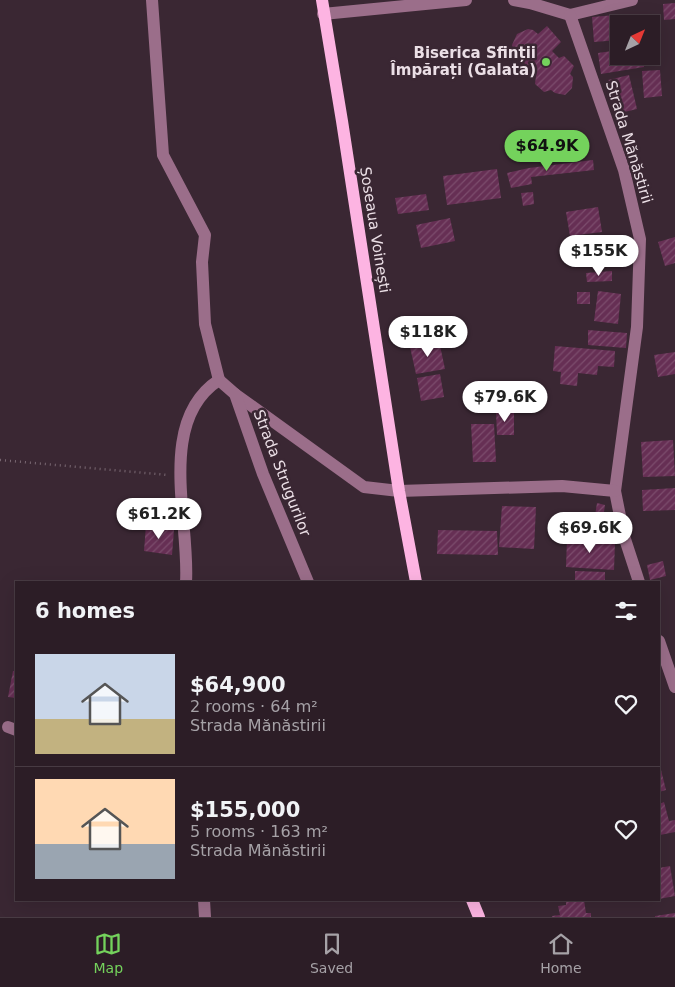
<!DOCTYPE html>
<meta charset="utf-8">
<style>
:root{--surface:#2c1d26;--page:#382a32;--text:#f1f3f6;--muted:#a6a2a7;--line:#483b43;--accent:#74d25c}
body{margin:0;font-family:"DejaVu Sans",sans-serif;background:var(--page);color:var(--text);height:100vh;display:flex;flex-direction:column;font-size:19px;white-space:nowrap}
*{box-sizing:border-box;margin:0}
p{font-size:16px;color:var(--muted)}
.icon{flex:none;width:28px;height:28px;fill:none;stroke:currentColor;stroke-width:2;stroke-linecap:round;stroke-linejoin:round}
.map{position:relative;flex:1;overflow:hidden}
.details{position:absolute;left:15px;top:581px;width:645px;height:320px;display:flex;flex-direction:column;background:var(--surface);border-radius:0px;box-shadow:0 5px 20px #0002,0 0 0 1px var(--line)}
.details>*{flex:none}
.needle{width:32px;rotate:43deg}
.controls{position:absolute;left:610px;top:15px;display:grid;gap:10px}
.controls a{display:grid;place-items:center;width:50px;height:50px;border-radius:0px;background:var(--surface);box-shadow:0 5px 20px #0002,0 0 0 1px var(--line);font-size:25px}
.price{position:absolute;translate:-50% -42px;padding:0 11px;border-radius:18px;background:#fff;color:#222;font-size:16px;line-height:32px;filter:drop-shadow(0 1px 2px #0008)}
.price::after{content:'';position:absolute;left:50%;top:30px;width:15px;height:11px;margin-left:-8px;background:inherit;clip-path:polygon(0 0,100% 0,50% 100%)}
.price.current{background:var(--accent);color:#111}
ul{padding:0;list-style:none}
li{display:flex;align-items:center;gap:15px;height:125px;padding:0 20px}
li+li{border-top:1px solid var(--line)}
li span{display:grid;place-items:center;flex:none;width:140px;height:100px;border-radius:0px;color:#555}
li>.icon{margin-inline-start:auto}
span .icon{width:60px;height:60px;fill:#fffc;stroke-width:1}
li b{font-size:21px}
h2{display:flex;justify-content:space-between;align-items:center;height:60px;padding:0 20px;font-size:21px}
.dock{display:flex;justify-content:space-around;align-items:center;height:70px;border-top:1px solid var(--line);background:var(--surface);font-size:14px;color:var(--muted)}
.dock a{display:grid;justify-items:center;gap:2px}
.dock .current{color:var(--accent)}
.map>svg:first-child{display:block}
</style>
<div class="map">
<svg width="675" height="917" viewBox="0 0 675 917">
<defs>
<pattern id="building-hatch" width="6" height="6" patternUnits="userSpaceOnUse" patternTransform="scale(1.25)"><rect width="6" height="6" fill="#662f54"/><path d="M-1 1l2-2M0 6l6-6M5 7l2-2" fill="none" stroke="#7c4d6d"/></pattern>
</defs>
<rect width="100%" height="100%" fill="#3a2733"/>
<!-- building -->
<g fill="url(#building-hatch)">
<polygon points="675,3 675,19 664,20 663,4"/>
<polygon points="628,14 629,24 619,24 619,40 594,42 592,17"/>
<polygon points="547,26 561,42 552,51 559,58 564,56 574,66 570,74 573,77 572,88 565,95 555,93 551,90 544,92 535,84 536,76 513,51 512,45 517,34 528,29 533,30 538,34"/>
<polygon points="619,50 619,56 643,56 644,67 601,74 598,53"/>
<polygon points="651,54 659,54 660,65 647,66 646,56 651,56"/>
<polygon points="660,70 662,96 644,98 642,71"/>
<polygon points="629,75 637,109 616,114 608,80"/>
<polygon points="593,160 594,170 531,177 532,184 511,188 507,173 529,168"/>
<polygon points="497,169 501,198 447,205 443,176"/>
<polygon points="533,192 534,204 523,206 521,193"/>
<polygon points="426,194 429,210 398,214 395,198"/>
<polygon points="598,207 602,232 570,236 566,212"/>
<polygon points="450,218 455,241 421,248 416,225"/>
<polygon points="675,237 675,263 665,266 658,242"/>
<polygon points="619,238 622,256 586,263 582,244"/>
<polygon points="612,271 612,281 587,282 586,273"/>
<polygon points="598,291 621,294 618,324 594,321"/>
<rect x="577" y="292" width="13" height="12"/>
<polygon points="588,330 627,333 626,348 588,345"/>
<polygon points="439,341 445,369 416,374 410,347"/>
<polygon points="555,346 615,351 614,367 598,366 597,375 578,373 577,386 560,384 561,372 553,371"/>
<polygon points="675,352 675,374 658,377 654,355"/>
<polygon points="440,374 444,397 421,401 417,378"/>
<polygon points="514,410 514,435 497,435 496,411"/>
<polygon points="471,424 494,424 496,462 473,462"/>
<polygon points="673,440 675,476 643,477 641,442"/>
<polygon points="675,488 675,510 643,511 642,490"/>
<polygon points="597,503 605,505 603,519 612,521 609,538 592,535"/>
<polygon points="502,506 536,507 534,549 499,547"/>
<polygon points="146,525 174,530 172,555 144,551"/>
<polygon points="438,530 497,531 498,555 437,554"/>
<polygon points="567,539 615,542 614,570 566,567"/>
<polygon points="663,561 666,576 650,580 647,565"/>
<polygon points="575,571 605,572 605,582 575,582"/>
<polygon points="13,671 16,671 16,698 8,697"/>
<polygon points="659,762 666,790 659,792"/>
<polygon points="664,802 669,821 675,820 675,832 660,835 659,804"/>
<polygon points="670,866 675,896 659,899 659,868"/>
<polygon points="566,900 584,900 586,913 591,913 591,917 552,917 552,916 560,915 558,906 566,905"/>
<polygon points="675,913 675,917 655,917 655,916"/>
</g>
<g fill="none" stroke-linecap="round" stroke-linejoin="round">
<!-- path -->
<polyline stroke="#7a6973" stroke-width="2.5" stroke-dasharray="1 4" stroke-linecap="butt" points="0,460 168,475"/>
<!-- minor -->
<g stroke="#9b6e8a" stroke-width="12">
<polyline points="152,0 163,155 205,235 202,262 205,324 219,380"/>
<polyline points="514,0 530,3 570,15 632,0"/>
<polyline points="323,14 466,0"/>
<polyline points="570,15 624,170 640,239 637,327 615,491 624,536 639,582"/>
<polyline points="235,394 364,487 399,491 562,486 615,491"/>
<path d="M186 582C190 520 156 421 219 380L235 394 263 474 308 582"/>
<polyline points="659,641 675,687"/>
<polyline points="8,727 16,730"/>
<polyline points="204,900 205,917"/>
</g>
<!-- major -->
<g stroke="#fdb4e2" stroke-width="12">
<polyline points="322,0 342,121 399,491 416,582"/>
<polyline points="472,900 479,917"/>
</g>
</g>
<!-- markers -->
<circle fill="#74d25c" stroke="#3a2733" stroke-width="2" cx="546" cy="62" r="5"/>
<g text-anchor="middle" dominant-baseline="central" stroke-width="5" stroke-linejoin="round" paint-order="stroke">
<!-- poi labels -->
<g font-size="15" font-weight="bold" fill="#ebdfe6" stroke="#3a2733" text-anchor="end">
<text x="536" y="53">Biserica Sfinții<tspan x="536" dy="17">Împărați (Galata)</tspan></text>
</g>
<!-- street labels -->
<g font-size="15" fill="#ebdfe6" stroke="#3a2733">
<text transform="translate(629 142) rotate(73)">Strada Mănăstirii</text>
<text transform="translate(375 230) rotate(81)">Șoseaua Voinești</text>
<text transform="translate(282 473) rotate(69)">Strada Strugurilor</text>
</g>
</g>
</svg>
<div class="controls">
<a><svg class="needle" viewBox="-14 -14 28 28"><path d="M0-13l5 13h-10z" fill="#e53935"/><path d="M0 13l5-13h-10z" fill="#a6a2a7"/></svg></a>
</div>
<b class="price current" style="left:547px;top:172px">$64.9K</b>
<b class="price" style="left:599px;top:277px">$155K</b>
<b class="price" style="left:428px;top:358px">$118K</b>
<b class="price" style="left:505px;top:423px">$79.6K</b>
<b class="price" style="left:159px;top:540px">$61.2K</b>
<b class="price" style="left:590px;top:554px">$69.6K</b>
<section class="details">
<h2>6 homes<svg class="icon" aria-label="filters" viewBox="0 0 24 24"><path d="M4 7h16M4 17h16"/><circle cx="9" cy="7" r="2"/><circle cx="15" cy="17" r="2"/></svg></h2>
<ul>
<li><span style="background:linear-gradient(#c9d6e8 65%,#c2b280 0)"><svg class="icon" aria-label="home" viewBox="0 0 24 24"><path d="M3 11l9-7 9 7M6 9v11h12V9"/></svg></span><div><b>$64,900</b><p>2 rooms · 64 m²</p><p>Strada Mănăstirii</p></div><svg class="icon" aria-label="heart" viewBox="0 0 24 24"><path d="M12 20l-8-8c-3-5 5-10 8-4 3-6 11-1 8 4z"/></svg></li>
<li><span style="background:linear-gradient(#ffd9b3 65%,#9aa5b1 0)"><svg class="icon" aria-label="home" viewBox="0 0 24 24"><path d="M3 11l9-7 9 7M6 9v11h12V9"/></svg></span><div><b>$155,000</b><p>5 rooms · 163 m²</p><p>Strada Mănăstirii</p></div><svg class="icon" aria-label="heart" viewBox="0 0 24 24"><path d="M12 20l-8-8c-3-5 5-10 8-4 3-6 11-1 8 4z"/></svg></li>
</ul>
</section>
</div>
<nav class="dock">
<a class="current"><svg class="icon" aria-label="map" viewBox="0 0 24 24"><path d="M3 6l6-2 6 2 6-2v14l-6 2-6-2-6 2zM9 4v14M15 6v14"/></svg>Map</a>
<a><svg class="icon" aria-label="saved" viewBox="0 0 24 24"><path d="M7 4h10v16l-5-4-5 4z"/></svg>Saved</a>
<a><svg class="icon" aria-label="home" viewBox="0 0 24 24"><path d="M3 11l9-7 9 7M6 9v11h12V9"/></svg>Home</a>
</nav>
